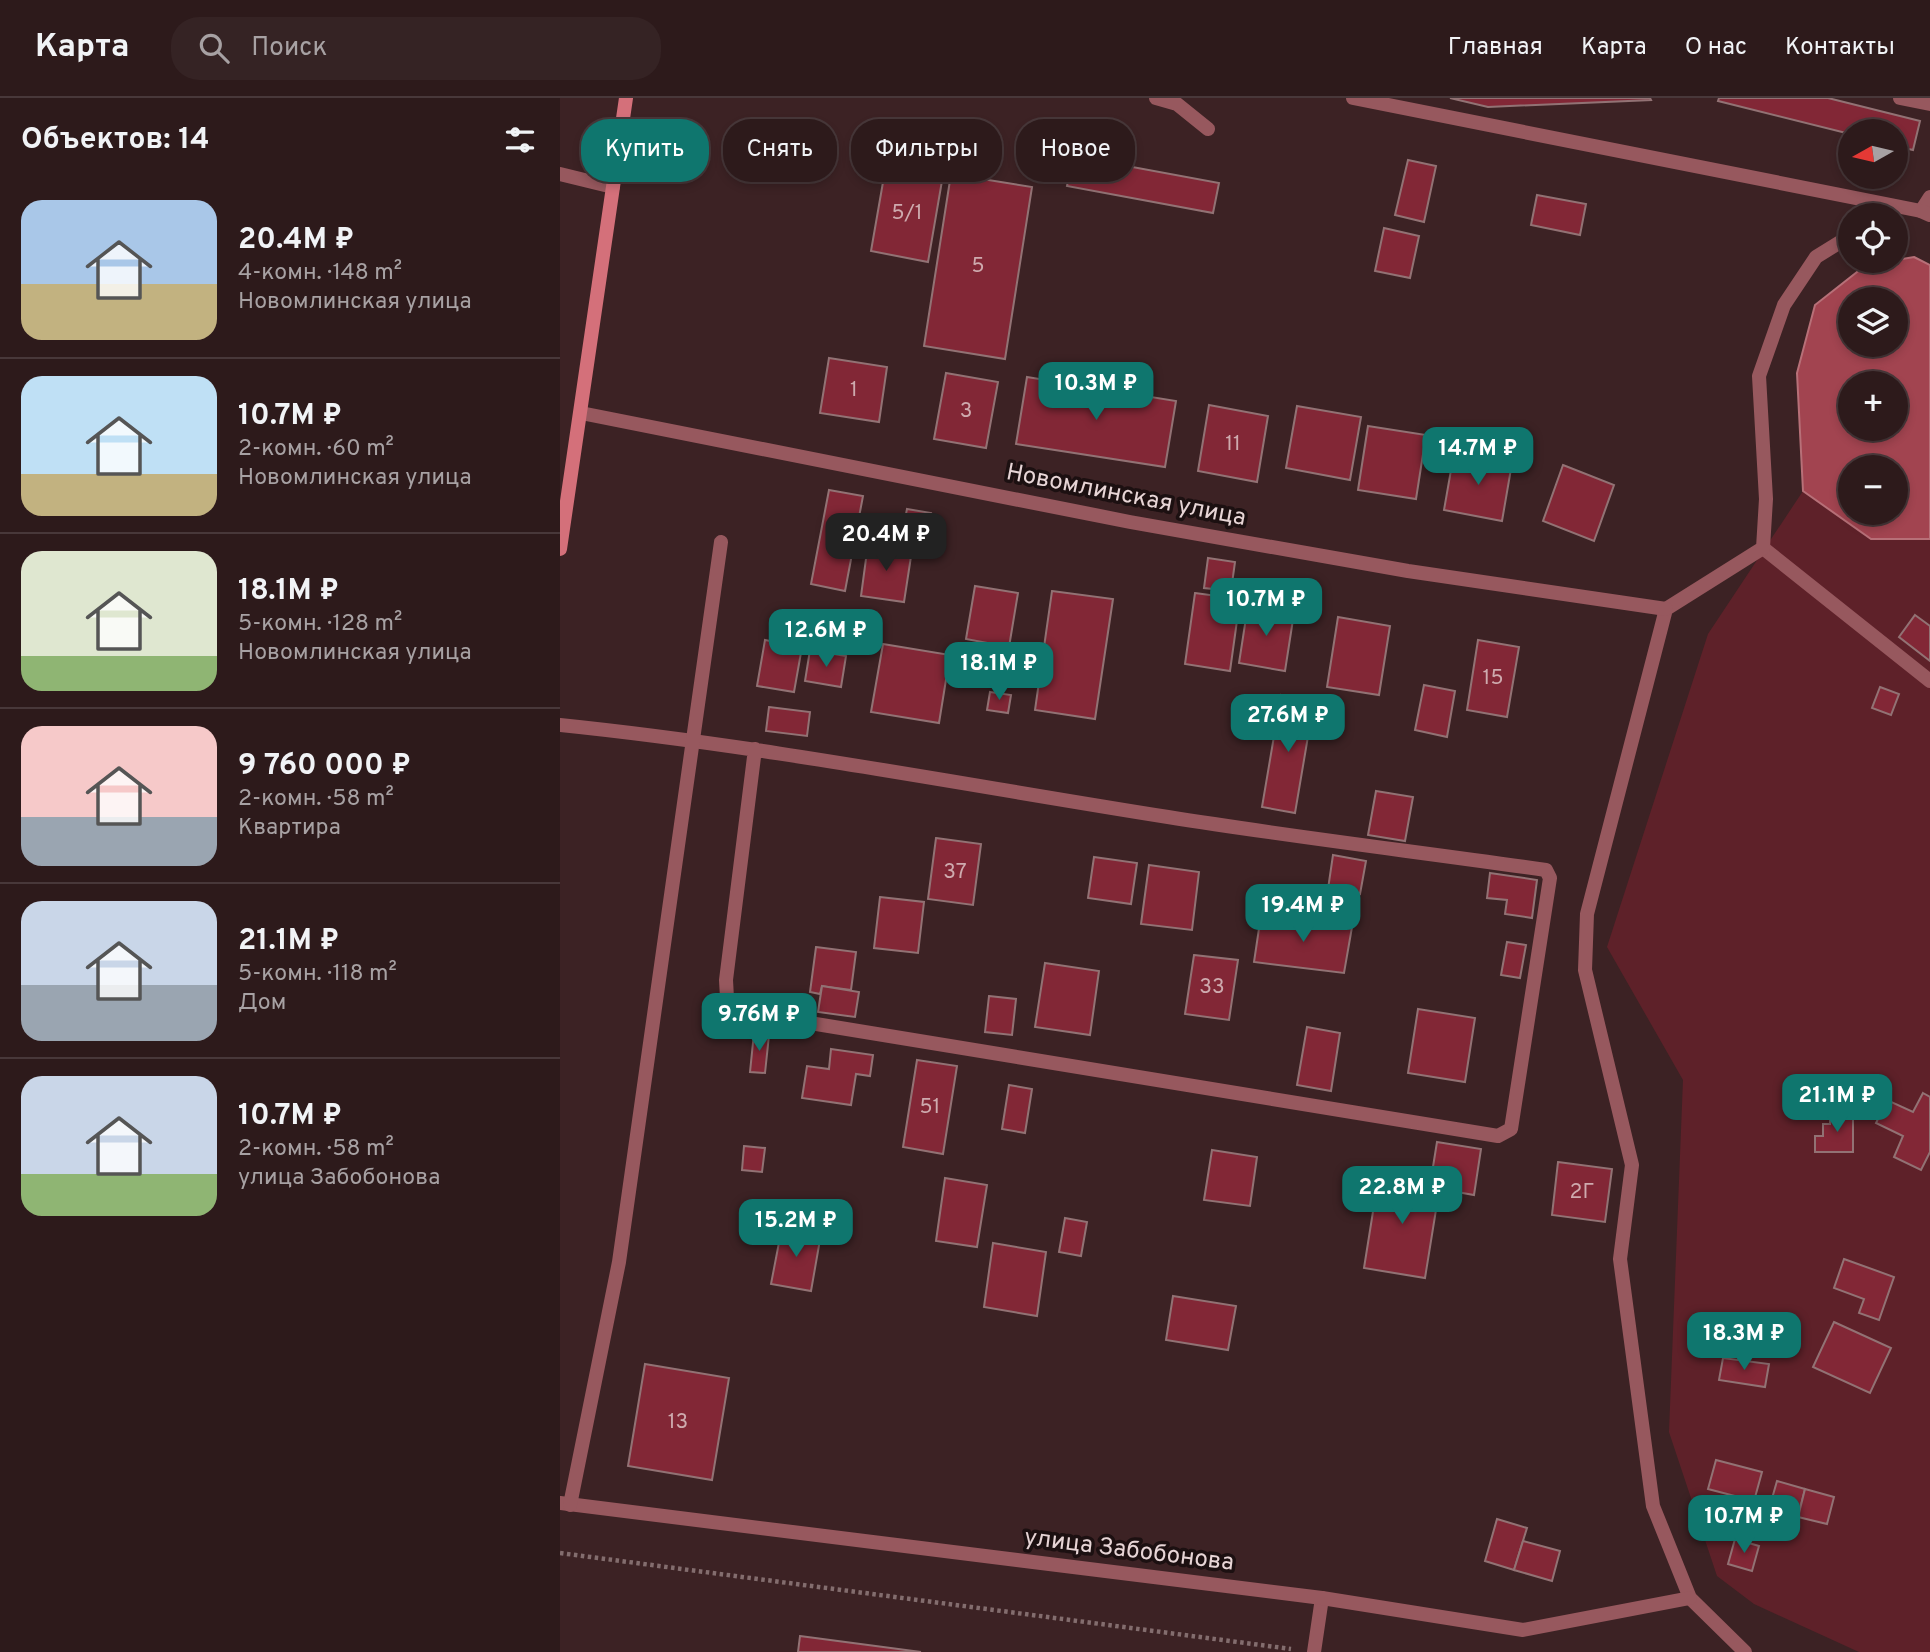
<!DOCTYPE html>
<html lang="ru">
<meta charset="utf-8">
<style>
:root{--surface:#2d1a1b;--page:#352324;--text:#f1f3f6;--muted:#a7a1a3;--line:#48383a;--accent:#0f766e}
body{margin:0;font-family:Overpass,sans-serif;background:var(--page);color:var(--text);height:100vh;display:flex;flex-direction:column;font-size:26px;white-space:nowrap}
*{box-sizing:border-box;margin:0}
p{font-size:23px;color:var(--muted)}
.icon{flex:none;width:38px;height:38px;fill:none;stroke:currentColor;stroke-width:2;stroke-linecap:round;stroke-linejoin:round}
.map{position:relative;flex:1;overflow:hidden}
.details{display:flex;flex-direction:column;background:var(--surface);width:560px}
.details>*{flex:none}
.guide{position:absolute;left:21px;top:21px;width:665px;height:63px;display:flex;gap:14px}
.needle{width:46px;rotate:262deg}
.fabs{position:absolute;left:1278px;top:21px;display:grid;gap:14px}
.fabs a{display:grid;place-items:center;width:70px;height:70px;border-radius:50%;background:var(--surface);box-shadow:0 4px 10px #0003,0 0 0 2px var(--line);font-size:35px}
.price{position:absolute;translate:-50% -60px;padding:0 16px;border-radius:14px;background:var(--accent);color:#fff;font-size:23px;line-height:46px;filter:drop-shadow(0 2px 4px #0008)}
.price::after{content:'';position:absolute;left:50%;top:42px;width:21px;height:16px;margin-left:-10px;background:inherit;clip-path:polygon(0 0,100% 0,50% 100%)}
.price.current{background:#222;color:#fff}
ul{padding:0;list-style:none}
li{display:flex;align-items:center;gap:21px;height:175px;padding:0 21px}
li+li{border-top:2px solid var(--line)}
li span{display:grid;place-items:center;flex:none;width:196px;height:140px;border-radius:21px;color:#555}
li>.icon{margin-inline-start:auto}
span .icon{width:84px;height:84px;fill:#fffc;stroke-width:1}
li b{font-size:30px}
h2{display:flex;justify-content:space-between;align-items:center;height:84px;padding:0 21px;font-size:30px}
.chip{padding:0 24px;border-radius:28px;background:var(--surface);box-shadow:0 4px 10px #0003,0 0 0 2px var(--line);font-size:24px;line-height:63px}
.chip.current{background:var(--accent);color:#fff}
header{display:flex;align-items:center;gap:42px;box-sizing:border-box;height:98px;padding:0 35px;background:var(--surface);border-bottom:2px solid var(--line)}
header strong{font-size:33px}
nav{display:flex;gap:38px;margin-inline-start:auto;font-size:24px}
.search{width:490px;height:63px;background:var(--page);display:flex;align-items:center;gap:18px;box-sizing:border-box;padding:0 24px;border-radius:28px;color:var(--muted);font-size:26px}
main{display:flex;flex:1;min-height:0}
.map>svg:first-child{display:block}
</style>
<header>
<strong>Карта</strong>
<div class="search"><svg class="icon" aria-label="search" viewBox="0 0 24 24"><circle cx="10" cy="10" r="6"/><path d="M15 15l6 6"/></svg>Поиск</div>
<nav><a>Главная</a><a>Карта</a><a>О нас</a><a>Контакты</a></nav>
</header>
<main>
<section class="details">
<h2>Объектов: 14<svg class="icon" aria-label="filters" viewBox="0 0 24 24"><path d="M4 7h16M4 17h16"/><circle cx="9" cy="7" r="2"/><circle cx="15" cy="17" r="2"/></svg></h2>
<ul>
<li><span style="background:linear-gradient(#a9c7e8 60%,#c2b280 0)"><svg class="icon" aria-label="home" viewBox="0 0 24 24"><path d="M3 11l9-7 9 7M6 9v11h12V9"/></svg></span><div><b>20.4M ₽</b><p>4-комн. · 148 m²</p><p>Новомлинская улица</p></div></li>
<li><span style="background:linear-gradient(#bfe0f5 70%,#c2b280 0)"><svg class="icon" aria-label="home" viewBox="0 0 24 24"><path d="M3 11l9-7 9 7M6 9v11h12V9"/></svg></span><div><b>10.7M ₽</b><p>2-комн. · 60 m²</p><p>Новомлинская улица</p></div></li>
<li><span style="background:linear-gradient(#dfe7d0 75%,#8fb573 0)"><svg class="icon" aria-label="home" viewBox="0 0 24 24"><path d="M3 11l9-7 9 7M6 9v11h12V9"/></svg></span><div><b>18.1M ₽</b><p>5-комн. · 128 m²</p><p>Новомлинская улица</p></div></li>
<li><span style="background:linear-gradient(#f6c9c9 65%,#9aa5b1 0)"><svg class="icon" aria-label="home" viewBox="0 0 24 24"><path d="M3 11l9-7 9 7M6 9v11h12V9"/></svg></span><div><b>9 760 000 ₽</b><p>2-комн. · 58 m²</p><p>Квартира</p></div></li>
<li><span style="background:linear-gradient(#c9d6e8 60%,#9aa5b1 0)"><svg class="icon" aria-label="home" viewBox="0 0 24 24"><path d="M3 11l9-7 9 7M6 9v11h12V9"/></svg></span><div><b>21.1M ₽</b><p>5-комн. · 118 m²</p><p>Дом</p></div></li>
<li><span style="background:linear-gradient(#c9d6e8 70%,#8fb573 0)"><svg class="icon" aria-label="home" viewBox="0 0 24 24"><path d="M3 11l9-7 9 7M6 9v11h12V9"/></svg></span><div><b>10.7M ₽</b><p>2-комн. · 58 m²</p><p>улица Забобонова</p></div></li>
</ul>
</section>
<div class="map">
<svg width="1370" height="1554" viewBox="0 0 1370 1554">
<rect width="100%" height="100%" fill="#3c2224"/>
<!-- green -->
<polygon fill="#5e2129" points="1243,393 1310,441 1370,441 1370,1554 1299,1554 1194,1506 1157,1478 1109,1334 1123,982 1047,849 1148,536"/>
<!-- water -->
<path fill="#a24450" stroke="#b77078" stroke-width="2" fill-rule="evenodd" d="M1354 159 1370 167V441H1311L1243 393 1237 275 1255 207 1306 167ZM1290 201H1335V247H1290ZM1290 285H1335V331H1290ZM1290 369H1335V415H1290Z"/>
<!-- building -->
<g fill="#822736" stroke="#927274" stroke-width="2">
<polygon points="890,0 1090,0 1091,2 928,9"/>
<polygon points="1159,0 1268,0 1360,23 1353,52 1335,48 1335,33 1290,33 1290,36 1158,3"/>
<polygon points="513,58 659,85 653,115 507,88"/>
<polygon points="848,62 876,68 864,124 835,117"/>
<polygon points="326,67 383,77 368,164 311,153"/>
<polygon points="391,76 472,89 445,261 364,248"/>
<polygon points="977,97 1026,106 1020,137 971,127"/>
<polygon points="824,130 859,138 850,180 815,173"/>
<polygon points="269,260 327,269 319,324 260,315"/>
<polygon points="386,275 438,284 426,350 374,341"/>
<polygon points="467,279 616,303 605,369 456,346"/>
<polygon points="649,307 708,318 697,384 638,373"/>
<polygon points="737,308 801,319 790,382 726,370"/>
<polygon points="808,328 866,337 856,401 798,392"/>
<polygon points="894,355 952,365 942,423 884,412"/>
<polygon points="1003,367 1054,387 1034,443 983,423"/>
<polygon points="269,392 303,398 285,493 251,486"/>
<polygon points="347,411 371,415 367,439 342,435"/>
<polygon points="308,446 352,452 344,504 301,498"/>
<polygon points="648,460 675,464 671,493 644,490"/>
<polygon points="415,488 458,495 449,549 406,541"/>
<polygon points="492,493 553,501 535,621 475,612"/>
<polygon points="635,495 680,501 670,573 625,566"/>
<polygon points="688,507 734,515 725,573 679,565"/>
<polygon points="1355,517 1370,528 1370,563 1339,539"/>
<polygon points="778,519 830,528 819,597 767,589"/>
<polygon points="205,542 242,549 234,594 197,588"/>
<polygon points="918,542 959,549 947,619 907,612"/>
<polygon points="323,546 390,557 379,625 311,614"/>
<polygon points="250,552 286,558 281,589 245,583"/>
<polygon points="864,587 895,593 887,639 855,632"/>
<polygon points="1320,589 1339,596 1331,617 1312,610"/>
<polygon points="430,594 451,597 448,615 427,612"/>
<polygon points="721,597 754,603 735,715 702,709"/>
<polygon points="209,609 250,614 247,638 206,633"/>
<polygon points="816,693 853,699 845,743 808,737"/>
<polygon points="376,740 421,746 413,807 368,801"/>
<polygon points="773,757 806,763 800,796 768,791"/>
<polygon points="534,759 577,765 571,806 528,800"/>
<polygon points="589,767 639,774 632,832 581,826"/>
<polygon points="930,775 977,782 972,820 945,816 947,802 927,800"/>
<polygon points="320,799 364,804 358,855 314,850"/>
<polygon points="701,817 792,829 784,875 694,864"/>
<polygon points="947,844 966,847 960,880 941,877"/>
<polygon points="256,849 296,854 291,892 262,888 260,896 250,894"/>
<polygon points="634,857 678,862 669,922 625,916"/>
<polygon points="485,865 539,873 530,937 475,929"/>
<polygon points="262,888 299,894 295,919 258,914"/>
<polygon points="429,898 456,901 452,937 425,934"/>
<polygon points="858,911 915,920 905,984 848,975"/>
<polygon points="747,929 780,935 771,993 737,987"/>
<polygon points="194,935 209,937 205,975 190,974"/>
<polygon points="271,951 313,957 310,978 296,976 291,1007 242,1000 247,968 269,971"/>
<polygon points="357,962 397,968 383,1056 343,1049"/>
<polygon points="449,987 472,991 465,1035 442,1031"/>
<polygon points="1363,995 1370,999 1370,1054 1361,1072 1334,1059 1343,1038 1316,1025 1327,1002 1353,1014"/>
<polygon points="1270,1013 1293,1013 1293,1054 1255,1054 1255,1038 1263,1038 1263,1026 1270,1026"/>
<polygon points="877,1044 921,1051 914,1097 891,1093 893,1078 872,1075"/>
<polygon points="184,1048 205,1050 202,1074 182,1072"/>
<polygon points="652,1052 697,1059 690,1108 644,1102"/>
<polygon points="998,1064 1052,1071 1045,1124 992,1117"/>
<polygon points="819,1076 880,1087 865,1180 804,1170"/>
<polygon points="385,1080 427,1087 417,1149 376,1143"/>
<polygon points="505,1120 527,1124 521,1158 499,1154"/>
<polygon points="222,1129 261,1136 251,1193 211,1186"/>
<polygon points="433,1145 486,1154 477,1218 424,1209"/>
<polygon points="1284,1161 1334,1179 1319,1222 1299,1215 1304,1201 1274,1190"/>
<polygon points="613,1198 676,1208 668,1252 606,1242"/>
<polygon points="1274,1224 1331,1250 1310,1295 1253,1269"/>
<polygon points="1163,1260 1209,1266 1205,1289 1159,1282"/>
<polygon points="85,1266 169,1280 152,1382 68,1368"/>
<polygon points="1156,1362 1202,1374 1194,1403 1148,1391"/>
<polygon points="1217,1383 1245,1391 1238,1419 1209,1411"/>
<polygon points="1245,1391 1274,1399 1267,1426 1238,1419"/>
<polygon points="937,1421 967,1430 954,1472 925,1463"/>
<polygon points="1175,1441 1199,1448 1192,1473 1168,1466"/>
<polygon points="963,1443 1000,1453 992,1483 954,1472"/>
<polygon points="240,1538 361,1554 238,1554"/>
</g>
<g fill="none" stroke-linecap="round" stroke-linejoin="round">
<!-- path -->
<polyline stroke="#836d6e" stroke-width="4.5" stroke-dasharray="3.5 3.5" stroke-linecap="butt" points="0,1455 731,1551"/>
<!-- lane -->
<g stroke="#97585e" stroke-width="14">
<polyline points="596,0 617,6 648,31"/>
<polyline points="1340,0 1370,6"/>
<polyline points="0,76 53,89"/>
<polyline points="1361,113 1370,99"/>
<polyline points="1203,450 1370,583"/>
<polyline points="754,1554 762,1500"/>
<polyline points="1185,1554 1130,1500 1093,1408 1060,1161 1072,1067 1025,872 1027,816 1106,511 1203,450 1206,401 1199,278 1224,207 1256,159 1290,138"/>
</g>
<!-- street -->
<g stroke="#97585e" stroke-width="14">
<polyline points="793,0 1361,113 1370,117"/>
<polyline points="21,315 570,424 848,473 1106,511"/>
<path d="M0 627C204 648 405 687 608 719 733 739 860 754 986 772L990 780 951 1031 938 1038 177 913 167 900 166 882 195 651"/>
<polyline points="0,1405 762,1500 963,1532 1130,1500"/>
<polyline points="10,1407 59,1164 161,444"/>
</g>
<!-- secondary -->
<polyline stroke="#d4707a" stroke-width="14" points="0,451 66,0"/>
</g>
<g text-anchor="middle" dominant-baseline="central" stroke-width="7" stroke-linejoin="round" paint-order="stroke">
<!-- number labels -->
<g font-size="21" fill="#ceaaae">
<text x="347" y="115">5/1</text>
<text x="418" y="168">5</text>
<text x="294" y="292">1</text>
<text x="406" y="313">3</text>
<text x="673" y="346">11</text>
<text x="933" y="580">15</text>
<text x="395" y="774">37</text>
<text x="652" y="889">33</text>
<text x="370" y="1009">51</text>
<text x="1022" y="1094">2Г</text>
<text x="118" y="1324">13</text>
</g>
<!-- street labels -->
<g font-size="24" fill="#e7d5d6" stroke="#1c1011">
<text transform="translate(566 398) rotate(11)">Новомлинская улица</text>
<text transform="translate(569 1453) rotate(7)">улица Забобонова</text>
</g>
</g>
</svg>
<div class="fabs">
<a><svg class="needle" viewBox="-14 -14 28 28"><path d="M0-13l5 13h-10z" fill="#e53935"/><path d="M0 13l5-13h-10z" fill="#a7a1a3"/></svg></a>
<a><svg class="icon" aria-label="locate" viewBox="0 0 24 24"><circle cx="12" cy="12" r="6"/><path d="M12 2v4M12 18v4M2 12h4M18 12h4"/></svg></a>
<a><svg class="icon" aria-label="layers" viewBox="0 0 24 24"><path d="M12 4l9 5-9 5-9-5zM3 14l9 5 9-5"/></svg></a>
<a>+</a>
<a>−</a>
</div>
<b class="price" style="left:536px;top:324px">10.3M ₽</b>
<b class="price" style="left:918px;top:389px">14.7M ₽</b>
<b class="price current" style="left:326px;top:475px">20.4M ₽</b>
<b class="price" style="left:706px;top:540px">10.7M ₽</b>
<b class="price" style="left:266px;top:571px">12.6M ₽</b>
<b class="price" style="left:439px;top:604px">18.1M ₽</b>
<b class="price" style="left:728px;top:656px">27.6M ₽</b>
<b class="price" style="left:743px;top:846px">19.4M ₽</b>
<b class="price" style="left:199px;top:955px">9.76M ₽</b>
<b class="price" style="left:1277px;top:1036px">21.1M ₽</b>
<b class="price" style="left:842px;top:1128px">22.8M ₽</b>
<b class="price" style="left:236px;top:1161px">15.2M ₽</b>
<b class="price" style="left:1184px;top:1274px">18.3M ₽</b>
<b class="price" style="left:1184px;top:1457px">10.7M ₽</b>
<div class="guide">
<a class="chip current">Купить</a>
<a class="chip">Снять</a>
<a class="chip">Фильтры</a>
<a class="chip">Новое</a>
</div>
</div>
</main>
